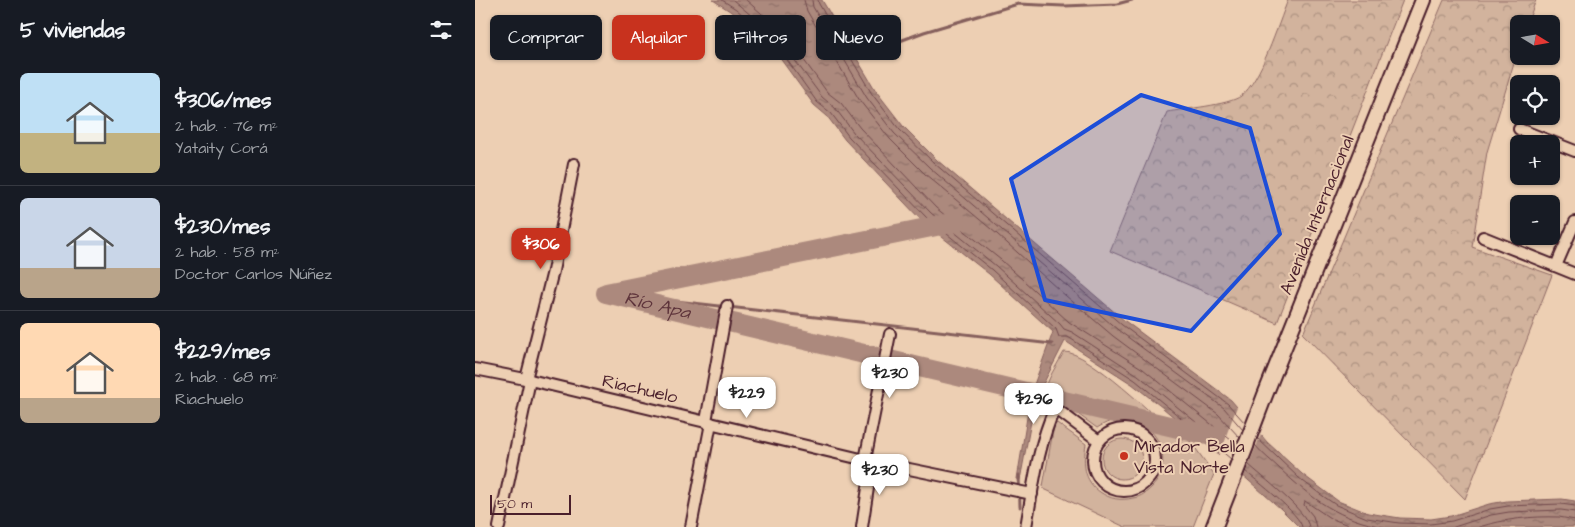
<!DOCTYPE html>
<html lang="es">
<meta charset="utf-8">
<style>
:root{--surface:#171b24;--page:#242831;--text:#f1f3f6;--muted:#9ea1a6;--line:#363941;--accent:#c8321e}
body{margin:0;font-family:"Architects Daughter",sans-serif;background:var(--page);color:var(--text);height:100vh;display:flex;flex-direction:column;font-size:19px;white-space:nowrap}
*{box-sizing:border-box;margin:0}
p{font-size:16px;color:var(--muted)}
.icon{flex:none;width:28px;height:28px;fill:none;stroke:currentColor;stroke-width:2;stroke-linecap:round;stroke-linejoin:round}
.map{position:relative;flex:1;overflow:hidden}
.panel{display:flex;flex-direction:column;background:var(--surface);width:475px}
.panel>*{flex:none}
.top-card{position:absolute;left:15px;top:15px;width:475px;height:45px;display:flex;gap:10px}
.needle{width:32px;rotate:101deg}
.controls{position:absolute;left:1035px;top:15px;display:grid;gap:10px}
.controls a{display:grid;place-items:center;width:50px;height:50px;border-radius:8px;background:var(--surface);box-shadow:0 1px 4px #0004;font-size:25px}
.scale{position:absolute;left:15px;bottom:12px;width:81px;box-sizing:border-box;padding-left:5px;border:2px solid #4a1f2b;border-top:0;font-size:14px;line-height:18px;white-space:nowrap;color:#4a1f2b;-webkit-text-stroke:4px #edcfb3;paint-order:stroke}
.price{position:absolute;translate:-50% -42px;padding:0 11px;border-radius:10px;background:#fff;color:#222;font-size:16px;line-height:32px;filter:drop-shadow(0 1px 2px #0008)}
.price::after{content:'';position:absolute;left:50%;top:30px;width:15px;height:11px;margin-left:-8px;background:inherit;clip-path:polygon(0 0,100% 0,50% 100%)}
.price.active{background:var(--accent);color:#fff}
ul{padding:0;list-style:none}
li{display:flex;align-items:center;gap:15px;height:125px;padding:0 20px}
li+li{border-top:1px solid var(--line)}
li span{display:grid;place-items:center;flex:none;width:140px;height:100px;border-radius:8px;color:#555}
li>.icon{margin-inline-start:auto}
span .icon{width:60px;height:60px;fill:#fffc;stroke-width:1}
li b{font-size:21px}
h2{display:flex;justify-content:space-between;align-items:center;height:60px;padding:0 20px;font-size:21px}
.chip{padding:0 18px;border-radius:8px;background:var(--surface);box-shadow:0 1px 4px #0004;font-size:18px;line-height:45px}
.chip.active{background:var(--accent);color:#fff}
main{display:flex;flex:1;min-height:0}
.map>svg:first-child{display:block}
</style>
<main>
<section class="panel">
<h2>5 viviendas<svg class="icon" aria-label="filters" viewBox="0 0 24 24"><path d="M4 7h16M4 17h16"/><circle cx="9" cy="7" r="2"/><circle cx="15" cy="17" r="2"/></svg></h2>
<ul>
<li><span style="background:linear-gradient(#bfe0f5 60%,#c2b280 0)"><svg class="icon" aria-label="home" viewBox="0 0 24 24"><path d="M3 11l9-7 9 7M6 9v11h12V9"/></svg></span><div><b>$306/mes</b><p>2 hab. · 76 m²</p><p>Yataity Corá</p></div></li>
<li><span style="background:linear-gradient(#c9d6e8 70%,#b9a48a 0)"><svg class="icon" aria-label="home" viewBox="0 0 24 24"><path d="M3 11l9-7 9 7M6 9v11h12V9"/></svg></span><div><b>$230/mes</b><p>2 hab. · 58 m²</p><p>Doctor Carlos Núñez</p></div></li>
<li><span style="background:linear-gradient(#ffd9b3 75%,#b9a48a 0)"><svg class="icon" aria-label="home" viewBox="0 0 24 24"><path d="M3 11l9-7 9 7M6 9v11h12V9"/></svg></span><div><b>$229/mes</b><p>2 hab. · 68 m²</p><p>Riachuelo</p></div></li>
</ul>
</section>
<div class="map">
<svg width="1100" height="527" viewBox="0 0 1100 527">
<defs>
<pattern id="park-crowns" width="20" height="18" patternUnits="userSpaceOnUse" patternTransform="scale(1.25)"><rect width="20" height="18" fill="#d2b39d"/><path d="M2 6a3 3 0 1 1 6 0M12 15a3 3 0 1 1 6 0" fill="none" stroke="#ac9180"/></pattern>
<pattern id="water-ripples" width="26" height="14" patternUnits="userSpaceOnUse" patternTransform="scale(1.25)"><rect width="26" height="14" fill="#ac897d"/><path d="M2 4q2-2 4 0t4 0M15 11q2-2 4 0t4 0" fill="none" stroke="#8e6f67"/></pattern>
</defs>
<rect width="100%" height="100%" fill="#edcfb3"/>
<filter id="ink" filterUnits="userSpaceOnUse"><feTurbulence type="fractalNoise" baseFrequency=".02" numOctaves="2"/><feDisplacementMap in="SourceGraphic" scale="10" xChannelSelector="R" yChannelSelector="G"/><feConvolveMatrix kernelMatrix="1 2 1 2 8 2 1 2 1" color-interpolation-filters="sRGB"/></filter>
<g filter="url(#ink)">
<!-- grass -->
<g fill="#d2b39d" stroke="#8e6964">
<path d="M589 352C613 351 683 419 703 438H710L716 442 739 474 718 527H650L569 489 568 486 579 426 582 423 611 444C608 463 608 480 625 492 635 499 646 501 658 498 666 497 672 492 677 487 701 462 682 419 648 419 639 419 630 423 622 428L575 394 568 393 577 373Z"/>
<circle cx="647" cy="459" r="20"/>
</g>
<!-- park -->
<g fill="url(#park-crowns)" stroke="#8e6964">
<path d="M813 0H928L802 323 635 251 692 112C709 109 754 105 766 96 786 81 803 24 813 0Z"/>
<polygon points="969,0 1061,0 1052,24 1044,24 1044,46 1012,152 997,247 1077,275 990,499 828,334"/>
</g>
<!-- water -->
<polygon fill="url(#water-ripples)" stroke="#855f5c" points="238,0 347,0 401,91 428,126 462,160 650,321 756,400 792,442 827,474 863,501 893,513 925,518 956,519 976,516 1014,504 1032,501 1087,499 1100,501 1100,527 824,527 806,509 757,466 688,408 657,384 590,341 560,400 545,480 542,479 556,393 578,332 514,274 448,222 370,140 352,116 339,105 296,46 258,13"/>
<!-- pier -->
<polygon fill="#edcfb3" points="763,404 787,432 768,479 743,457"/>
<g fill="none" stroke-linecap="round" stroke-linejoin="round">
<!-- shore -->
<g stroke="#71494c" stroke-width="1">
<polyline points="247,0 261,9 300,43 342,102 356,113 374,137 452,218 517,270 581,329 584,337 593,337 660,380 756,459"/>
<polyline points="258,0 304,39 347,97 360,108 379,133 456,213 521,266 585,324 589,329 597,332 663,375 759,453"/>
<polyline points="271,0 310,34 352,92 366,103 385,128 461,208 526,260 594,322 668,369 762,445"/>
<polyline points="329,0 332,11 385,101 415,139 450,174 522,234 584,290 638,336 743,414 765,438"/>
<polyline points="337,0 338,7 392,98 419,133 455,168 643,330 749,408 768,430"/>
<polyline points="343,0 344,4 397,94 424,129 459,163 647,325 753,404 770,423"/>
<polyline points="782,438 824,478 845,494 861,505 892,518 924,523 956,524 977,521 1015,509 1033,506 1086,504 1100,506"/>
<path d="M780 445C787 454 797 461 805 469 837 499 865 520 909 527"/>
<path d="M773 464C786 476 833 512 834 527"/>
<path d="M770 471C781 480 826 515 827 527"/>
<polyline points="841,527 838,516 829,505 830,501 855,518 878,527"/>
<polyline points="979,527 1016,515 1034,512 1086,510 1100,512"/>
<path d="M1004 527C1030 519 1057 516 1084 517 1089 518 1095 519 1100 520"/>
</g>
<!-- stream -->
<g stroke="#855f5c" stroke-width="3">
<polyline points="379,58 449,32 543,4 589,6 642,4 657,0"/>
<polyline points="131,293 577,344"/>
<polyline points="544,475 545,507"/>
</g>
<!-- river -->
<path stroke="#ac897d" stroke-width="20" id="s1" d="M481 222 131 293 741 437"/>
<defs>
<g id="minor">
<polyline points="1044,129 1100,151"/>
<polyline points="1008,237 1100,274"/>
<polyline points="1081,266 1100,222"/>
<polyline points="0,369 55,380 390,460 557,494"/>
<polyline points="51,379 78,271 99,164"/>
<polyline points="231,421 252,306"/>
<circle cx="649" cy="460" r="31"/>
<polyline points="390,460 415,334"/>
<polyline points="24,527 55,380"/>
<polyline points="216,527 236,423"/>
<polyline points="387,527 397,462"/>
<path d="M551 527C558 487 563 445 580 408L624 441"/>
</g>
<polyline id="major" points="771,445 790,395 948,0"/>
<polyline id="highway" points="739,527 771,445"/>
</defs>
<!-- minor casing -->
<use href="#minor" stroke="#4a1f2b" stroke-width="14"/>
<!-- major casing -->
<use href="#major" stroke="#4a1f2b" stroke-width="18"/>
<!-- highway casing -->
<use href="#highway" stroke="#4a1f2b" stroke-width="19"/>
<!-- minor -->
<use href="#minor" stroke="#edcfb3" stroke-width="10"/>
<!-- major -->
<use href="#major" stroke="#edcfb3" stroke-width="14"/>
<!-- highway -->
<use href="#highway" stroke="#edcfb3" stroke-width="15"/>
</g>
</g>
<!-- marked area -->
<path fill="#1d4ed8" fill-opacity="0.2" stroke="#1d4ed8" stroke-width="4" stroke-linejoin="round" d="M666 95 775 128 805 234 716 331 570 300 536 179Z"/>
<!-- markers -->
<circle fill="#c8321e" stroke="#edcfb3" stroke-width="2" cx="649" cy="456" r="5"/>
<g text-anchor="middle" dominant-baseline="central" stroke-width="4" stroke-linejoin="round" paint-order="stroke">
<!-- street labels -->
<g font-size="18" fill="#4a1f2b" stroke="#edcfb3">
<text transform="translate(842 215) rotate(-68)">Avenida Internacional</text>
<text transform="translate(165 389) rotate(13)">Riachuelo</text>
</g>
<!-- poi labels -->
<g font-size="18" fill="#4a1f2b" stroke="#edcfb3" text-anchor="start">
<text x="659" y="446">Mirador Bella<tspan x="659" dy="21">Vista Norte</tspan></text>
</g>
<!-- water labels -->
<g font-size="19" font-style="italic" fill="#5e343b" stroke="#edcfb3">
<text stroke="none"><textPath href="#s1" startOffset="410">Río Apa</textPath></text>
</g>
</g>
</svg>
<div class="controls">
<a><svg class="needle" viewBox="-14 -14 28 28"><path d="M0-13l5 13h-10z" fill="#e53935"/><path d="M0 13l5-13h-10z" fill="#9ea1a6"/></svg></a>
<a><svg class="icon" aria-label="locate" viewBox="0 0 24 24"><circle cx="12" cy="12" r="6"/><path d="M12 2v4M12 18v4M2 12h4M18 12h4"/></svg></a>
<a>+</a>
<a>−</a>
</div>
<div class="scale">50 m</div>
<b class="price active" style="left:66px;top:270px">$306</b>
<b class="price" style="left:415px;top:399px">$230</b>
<b class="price" style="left:272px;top:419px">$229</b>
<b class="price" style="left:559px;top:425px">$296</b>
<b class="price" style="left:405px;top:496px">$230</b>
<div class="top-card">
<a class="chip">Comprar</a>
<a class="chip active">Alquilar</a>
<a class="chip">Filtros</a>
<a class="chip">Nuevo</a>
</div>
</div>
</main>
